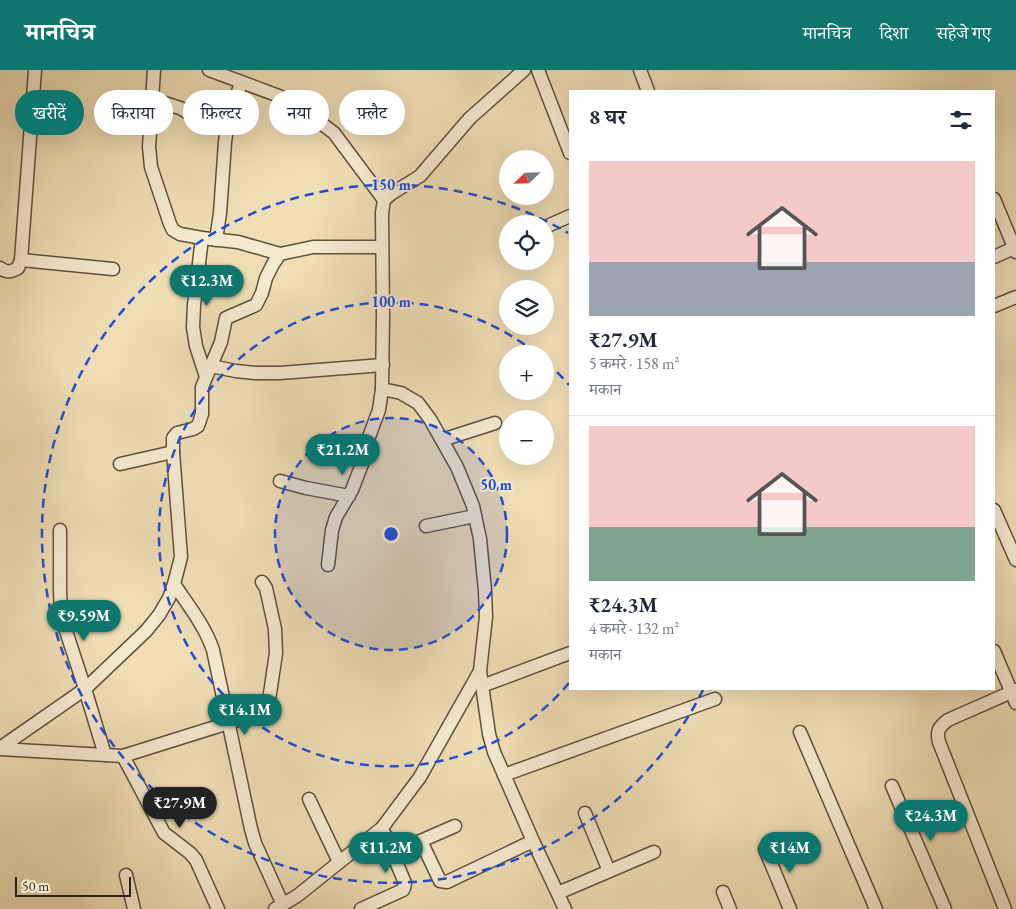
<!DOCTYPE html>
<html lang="hi">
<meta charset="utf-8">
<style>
:root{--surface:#fff;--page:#f2f2f3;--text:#1f2937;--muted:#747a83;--line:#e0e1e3;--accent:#0f766e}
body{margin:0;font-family:"EB Garamond","Noto Serif Devanagari",serif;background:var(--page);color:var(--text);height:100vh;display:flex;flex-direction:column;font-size:19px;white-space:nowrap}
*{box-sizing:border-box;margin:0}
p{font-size:16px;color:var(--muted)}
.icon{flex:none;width:28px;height:28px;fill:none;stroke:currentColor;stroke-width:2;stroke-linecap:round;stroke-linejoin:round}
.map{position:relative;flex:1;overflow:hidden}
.side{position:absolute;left:569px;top:20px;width:426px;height:600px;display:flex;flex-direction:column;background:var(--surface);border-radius:0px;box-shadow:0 5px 20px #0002}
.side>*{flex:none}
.top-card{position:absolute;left:15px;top:20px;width:475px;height:45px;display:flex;gap:10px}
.needle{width:32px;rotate:247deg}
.tools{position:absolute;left:499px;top:80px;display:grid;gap:10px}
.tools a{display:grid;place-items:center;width:55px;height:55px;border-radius:50%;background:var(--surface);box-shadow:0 5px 20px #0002;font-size:25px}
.scale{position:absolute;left:15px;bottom:12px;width:116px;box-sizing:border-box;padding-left:5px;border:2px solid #2f2114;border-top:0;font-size:14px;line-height:18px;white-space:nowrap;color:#2f2114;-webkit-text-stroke:4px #f5e9cf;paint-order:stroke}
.price{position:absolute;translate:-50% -42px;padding:0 11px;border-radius:18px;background:var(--accent);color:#fff;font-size:16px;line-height:32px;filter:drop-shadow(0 1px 2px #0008)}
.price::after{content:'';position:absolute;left:50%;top:30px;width:15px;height:11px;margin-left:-8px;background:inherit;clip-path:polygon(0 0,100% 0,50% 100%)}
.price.active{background:#222;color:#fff}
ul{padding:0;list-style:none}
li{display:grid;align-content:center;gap:10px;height:265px;padding:0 20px}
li+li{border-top:1px solid var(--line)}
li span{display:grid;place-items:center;height:155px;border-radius:0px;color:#555}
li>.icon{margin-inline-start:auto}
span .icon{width:90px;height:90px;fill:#fffc;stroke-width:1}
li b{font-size:21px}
h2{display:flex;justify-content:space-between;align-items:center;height:60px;padding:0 20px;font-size:21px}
.pill{padding:0 18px;border-radius:22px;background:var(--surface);box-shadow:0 5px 20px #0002;font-size:18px;line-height:45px}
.pill.active{background:var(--accent);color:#fff}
header{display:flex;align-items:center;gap:30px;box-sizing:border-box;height:70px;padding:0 25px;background:var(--accent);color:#fff}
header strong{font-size:24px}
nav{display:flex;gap:28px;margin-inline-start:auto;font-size:18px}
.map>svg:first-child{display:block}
</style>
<header>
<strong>मानचित्र</strong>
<nav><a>मानचित्र</a><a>दिशा</a><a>सहेजे गए</a></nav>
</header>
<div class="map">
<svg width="1016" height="839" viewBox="0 0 1016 839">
<rect width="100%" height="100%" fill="#efddb5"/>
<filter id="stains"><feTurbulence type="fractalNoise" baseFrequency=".004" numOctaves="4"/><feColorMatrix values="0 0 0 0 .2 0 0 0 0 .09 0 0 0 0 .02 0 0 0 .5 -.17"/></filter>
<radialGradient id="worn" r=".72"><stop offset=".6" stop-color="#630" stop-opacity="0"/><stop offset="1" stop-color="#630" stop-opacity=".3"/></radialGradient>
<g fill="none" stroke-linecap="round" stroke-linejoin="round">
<defs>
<g id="minor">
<polyline points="154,0 149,77 151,97 170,154 173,160 180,164 202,168 238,172 280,184"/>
<polyline points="209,0 279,26 305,41 334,63 384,130"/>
<polyline points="538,0 570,83"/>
<polyline points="640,0 648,21"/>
<polyline points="152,29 180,38 194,46 204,55"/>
<polyline points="994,129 1016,182"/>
<polyline points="545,157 570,146"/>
<polyline points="202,168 194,235 193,257 196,276 206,307"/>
<polyline points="216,170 220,143 225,72 227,59 241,12"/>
<polyline points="994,187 1014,178"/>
<polyline points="21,190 113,199"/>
<path d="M0 198C7 203 11 202 18 198L21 190 35 0"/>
<polyline points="994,236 1016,227"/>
<polyline points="210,296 236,301 255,303 280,303 383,295"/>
<polyline points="442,370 495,353"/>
<polyline points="120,394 173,382"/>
<polyline points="280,411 306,418 349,426"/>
<polyline points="994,440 1016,490"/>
<polyline points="426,456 475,446"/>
<polyline points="60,460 60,521 61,542 65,558 85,619 105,685"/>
<polyline points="328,495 332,460 336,447 352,420 362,394 369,367 379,340 382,319 383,244 382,143 384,130 391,124 420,106 470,48 524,0"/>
<path d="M174 514C188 535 205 556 213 580L251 759 255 773 283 835"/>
<polyline points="994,581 1016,633"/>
<polyline points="480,601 489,664 494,682 533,771 565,839"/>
<polyline points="482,616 570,583"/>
<polyline points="800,662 876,839"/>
<polyline points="0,678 85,619 146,561 159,545 169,528 174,514 181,487 173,382 173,368 177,363 193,359 198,356 202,344 202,317 221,272 226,248 256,235 262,223 266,208 273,194 280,184 313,177 382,177"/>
<polyline points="0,679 123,686 257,644 268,637 276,583 275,559 266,518 262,512"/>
<polyline points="123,686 164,763 190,783 196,790 218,839"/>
<polyline points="504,705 715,629"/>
<polyline points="892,716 945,839"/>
<polyline points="309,729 339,792"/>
<polyline points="585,743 609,801"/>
<polyline points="421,771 440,811 447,812 533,771"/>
<polyline points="765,779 790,839"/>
<polyline points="393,783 455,756"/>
<polyline points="126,805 134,839"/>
<polyline points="723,822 730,839"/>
<polyline points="558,823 654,782"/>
<polyline points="275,839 297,826 382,758 420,707 480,601 486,547 485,521 480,469 473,436 457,397 430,349 418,333 401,323 382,319"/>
<polyline points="361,839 403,820 404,818 405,813 382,758"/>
<path d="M1005 839 939 672C936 661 939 657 948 650L1016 620"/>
</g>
</defs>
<!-- minor casing -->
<use href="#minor" stroke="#5f503c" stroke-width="15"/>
<!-- minor -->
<use href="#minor" stroke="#f5e9cf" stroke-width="12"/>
</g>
<!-- distance rings -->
<circle cx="391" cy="464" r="116" fill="#1d4ed8" fill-opacity=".12"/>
<g fill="none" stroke="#1d4ed8" stroke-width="2.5" stroke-dasharray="9 6">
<circle cx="391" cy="464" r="116"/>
<path d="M569 613A232 232 0 1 1 537 284M546 292A232 232 0 0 1 569 315"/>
<path d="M703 620A349 349 0 1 1 568 163"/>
</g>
<circle cx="391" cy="464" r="8" fill="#1d4ed8" stroke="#f5e9cf" stroke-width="2.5"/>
<g font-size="15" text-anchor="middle" font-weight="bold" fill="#1d4ed8" stroke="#f5e9cf" stroke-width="4" stroke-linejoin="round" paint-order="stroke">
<text x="391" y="120">150 m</text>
<text x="391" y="237">100 m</text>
<text x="496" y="420">50 m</text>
</g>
<rect width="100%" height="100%" filter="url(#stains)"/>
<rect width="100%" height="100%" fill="url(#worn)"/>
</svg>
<div class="tools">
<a><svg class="needle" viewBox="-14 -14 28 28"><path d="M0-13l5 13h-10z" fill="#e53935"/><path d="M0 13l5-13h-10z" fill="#747a83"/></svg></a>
<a><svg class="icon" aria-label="locate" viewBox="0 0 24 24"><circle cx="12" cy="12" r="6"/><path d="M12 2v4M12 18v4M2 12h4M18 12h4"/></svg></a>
<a><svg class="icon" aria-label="layers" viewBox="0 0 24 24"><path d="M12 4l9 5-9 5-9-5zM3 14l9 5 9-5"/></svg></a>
<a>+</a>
<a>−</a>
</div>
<div class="scale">50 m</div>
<b class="price" style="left:207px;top:237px">₹12.3M</b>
<b class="price" style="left:343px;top:406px">₹21.2M</b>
<b class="price" style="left:84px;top:572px">₹9.59M</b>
<b class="price" style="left:245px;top:666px">₹14.1M</b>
<b class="price active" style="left:180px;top:759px">₹27.9M</b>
<b class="price" style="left:931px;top:772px">₹24.3M</b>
<b class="price" style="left:386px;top:804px">₹11.2M</b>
<b class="price" style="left:790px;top:804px">₹14M</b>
<div class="top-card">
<a class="pill active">खरीदें</a>
<a class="pill">किराया</a>
<a class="pill">फ़िल्टर</a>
<a class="pill">नया</a>
<a class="pill">फ़्लैट</a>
</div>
<section class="side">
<h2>8 घर<svg class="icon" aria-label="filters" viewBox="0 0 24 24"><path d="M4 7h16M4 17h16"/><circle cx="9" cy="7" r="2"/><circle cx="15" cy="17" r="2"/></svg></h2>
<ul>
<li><span style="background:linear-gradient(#f6c9c9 65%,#9aa5b1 0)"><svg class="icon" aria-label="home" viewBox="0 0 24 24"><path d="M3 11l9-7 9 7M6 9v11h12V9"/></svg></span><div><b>₹27.9M</b><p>5 कमरे · 158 m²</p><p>मकान</p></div></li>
<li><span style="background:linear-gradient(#f6c9c9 65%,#7fa58c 0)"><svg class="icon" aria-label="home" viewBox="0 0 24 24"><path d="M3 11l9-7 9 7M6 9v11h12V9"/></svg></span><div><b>₹24.3M</b><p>4 कमरे · 132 m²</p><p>मकान</p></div></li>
</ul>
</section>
</div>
